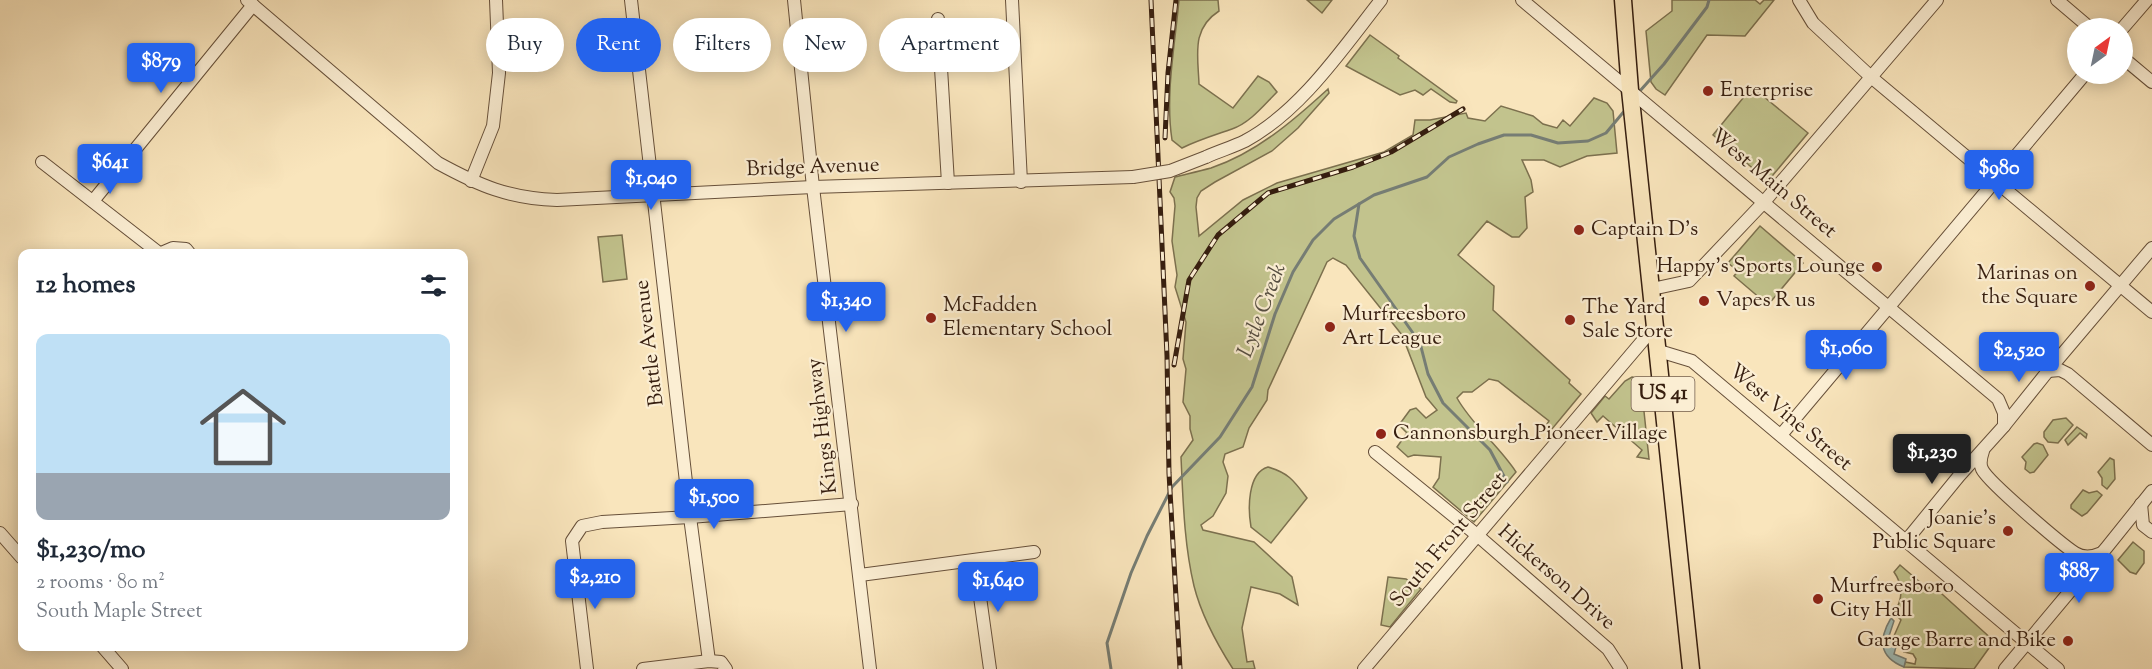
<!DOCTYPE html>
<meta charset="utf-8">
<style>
:root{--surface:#fff;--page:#f2f2f3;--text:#1f2937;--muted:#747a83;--line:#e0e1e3;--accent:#2563eb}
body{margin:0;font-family:"Sorts Mill Goudy",serif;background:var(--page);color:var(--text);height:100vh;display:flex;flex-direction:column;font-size:22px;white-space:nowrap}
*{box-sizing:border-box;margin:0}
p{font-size:20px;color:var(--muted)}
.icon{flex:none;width:33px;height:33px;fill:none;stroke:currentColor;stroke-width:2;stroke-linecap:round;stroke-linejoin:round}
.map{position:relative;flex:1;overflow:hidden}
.side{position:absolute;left:18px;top:249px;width:450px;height:402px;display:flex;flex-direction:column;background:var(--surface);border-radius:12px;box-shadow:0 3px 15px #0003}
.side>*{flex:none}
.top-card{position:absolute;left:486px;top:18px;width:570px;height:54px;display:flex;gap:12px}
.needle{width:39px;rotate:33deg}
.controls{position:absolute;left:2067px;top:18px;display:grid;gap:12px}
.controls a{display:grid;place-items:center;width:66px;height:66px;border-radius:50%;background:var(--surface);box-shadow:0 3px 15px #0003;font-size:30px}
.price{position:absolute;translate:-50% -51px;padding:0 14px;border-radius:6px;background:var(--accent);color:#fff;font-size:20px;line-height:39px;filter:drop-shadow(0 2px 3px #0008)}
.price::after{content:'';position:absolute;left:50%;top:36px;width:18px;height:14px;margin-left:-9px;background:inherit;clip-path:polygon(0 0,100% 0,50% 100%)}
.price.on{background:#222;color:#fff}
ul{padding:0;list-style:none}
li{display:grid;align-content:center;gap:12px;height:318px;padding:0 18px}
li+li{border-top:2px solid var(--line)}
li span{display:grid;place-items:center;height:186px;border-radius:12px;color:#555}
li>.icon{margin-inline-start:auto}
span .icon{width:108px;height:108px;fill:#fffc;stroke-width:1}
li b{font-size:26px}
h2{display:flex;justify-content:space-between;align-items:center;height:72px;padding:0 18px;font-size:26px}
.pill{padding:0 21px;border-radius:27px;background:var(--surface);box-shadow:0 3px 15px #0003;font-size:21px;line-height:54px}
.pill.on{background:var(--accent);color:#fff}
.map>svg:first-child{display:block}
</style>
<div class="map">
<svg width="2152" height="669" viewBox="0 0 2152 669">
<rect width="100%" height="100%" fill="#f9e5bc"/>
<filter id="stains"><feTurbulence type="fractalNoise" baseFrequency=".00333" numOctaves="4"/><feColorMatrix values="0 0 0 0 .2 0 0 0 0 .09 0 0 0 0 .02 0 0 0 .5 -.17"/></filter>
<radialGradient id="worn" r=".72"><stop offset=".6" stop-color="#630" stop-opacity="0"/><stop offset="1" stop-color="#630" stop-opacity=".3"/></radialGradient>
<!-- green -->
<g fill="#c2c38d" stroke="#7c704e" stroke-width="1.5">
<path d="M1179 0H1218L1219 11C1191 29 1198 55 1199 84L1233 108 1258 76 1269 82 1277 92C1264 105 1250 123 1232 129 1215 135 1198 140 1182 148L1172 140C1165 95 1175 45 1179 0Z"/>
<polygon points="1307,0 1332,0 1322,13"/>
<polygon points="1672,0 1755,0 1760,4 1764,0 1774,0 1745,36 1707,35 1665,95 1656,89 1651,82 1646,31 1672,11"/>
<polygon points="1370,35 1399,56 1398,58 1457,101 1456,103 1450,102 1431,89 1423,95 1415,90 1400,95 1346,66"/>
<polygon points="1752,87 1808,133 1768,181 1713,135"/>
<path d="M1328 89 1329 93 1298 128 1272 151 1215 182 1201 191 1197 198 1196 207 1199 236 1243 200 1277 183 1384 152 1413 135 1415 120H1430L1466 113 1468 118 1485 121 1501 106 1533 116 1543 124 1557 128 1563 120 1570 126 1594 98 1607 103 1613 111 1617 153 1587 156 1560 167 1544 160H1522L1531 180 1533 192 1525 197 1527 228 1519 237H1512L1487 221 1458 255 1494 286 1493 310 1570 380 1569 383 1581 394 1552 429 1545 427 1549 421 1498 381 1489 379 1472 392H1463L1457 398C1472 425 1499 446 1516 472L1474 522 1433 487 1439 478 1441 457 1414 455 1408 457 1397 447 1407 433 1399 425 1410 410 1416 408 1426 418 1437 410 1426 397 1402 335 1346 265 1333 258 1327 262 1268 390 1267 400 1249 428 1243 447 1225 454 1223 462 1228 476 1226 493 1213 516 1201 525 1203 530 1254 542 1292 577 1298 605 1280 594 1251 587 1242 628 1247 662 1253 661 1255 669H1233C1217 644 1201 614 1194 586 1184 544 1183 499 1181 457L1193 440 1190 429V416L1183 402 1186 369 1183 359 1186 322 1175 287 1177 275 1172 241 1175 206 1174 198 1170 192 1175 177C1187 174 1200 171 1211 168 1256 153 1293 121 1328 89Z"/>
<polygon points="1760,226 1803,263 1768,305 1734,276 1738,271 1728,263"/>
<polygon points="622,235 627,279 603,282 598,237"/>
<polygon points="1632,377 1637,378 1641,383 1649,459 1637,457 1642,450 1603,416 1597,422 1591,413 1605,396 1609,399 1625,381"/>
<polygon points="2066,418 2073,425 2058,443 2048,442 2044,437 2044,432 2053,420"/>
<polygon points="2077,427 2087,434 2086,438 2080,433 2068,445 2065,440"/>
<polygon points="2037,443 2043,445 2048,455 2034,472 2030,473 2025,469 2026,462 2022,457 2034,444"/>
<polygon points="2110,458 2114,460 2115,479 2107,489 2102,485 2102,478 2098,472"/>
<path d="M1268 467C1289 473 1294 481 1307 498L1271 543 1251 527C1248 510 1247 473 1268 467Z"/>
<polygon points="2083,490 2089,493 2097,491 2102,495 2087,513 2082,516 2071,508 2071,505"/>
<polygon points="2133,542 2144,551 2144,563 2136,574 2130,572 2118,560"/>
<path d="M1900 565 1928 589 1932 585 1994 641 1974 669 1904 667 1905 662 1915 664 1916 659 1913 654 1904 652 1905 647 1901 646 1903 639 1894 636 1901 620 1894 613C1903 599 1904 586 1894 572Z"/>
<polygon points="1388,577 1406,579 1421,589 1390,627 1381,625"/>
</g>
<!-- water -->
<path fill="#a0bdb8" stroke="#767d74" stroke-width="1.5" d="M1891 618 1894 621 1888 639 1897 643 1894 654 1906 659 1904 667C1879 657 1878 640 1891 618Z"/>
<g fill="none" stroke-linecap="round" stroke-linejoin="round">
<!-- stream -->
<g stroke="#767d74" stroke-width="3">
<polyline points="1639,92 1664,64 1707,7 1709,0"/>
<polyline points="1359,204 1354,236 1360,258 1420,343 1428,374 1443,403 1490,450 1507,482"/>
<polyline points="1111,669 1107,643 1131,573 1147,536 1172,487 1220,437 1252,387 1275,314 1293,272 1313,240 1334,219 1374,195 1427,177 1449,157 1478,144 1504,135 1531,135 1558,143 1588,141 1606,133 1626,109"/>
</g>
<defs>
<g id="minor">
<path d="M247 0 438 163C480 186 508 198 557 200L813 187 1133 177"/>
<polyline points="631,0 690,517 709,661"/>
<polyline points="794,0 813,187 870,669"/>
<polyline points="1012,0 1021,182"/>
<polyline points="1522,0 1998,399 2004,413 2004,426"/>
<polyline points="1799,0 1813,23 1871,77 2152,312"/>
<polyline points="2057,0 2090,28"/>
<polyline points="938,19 948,183"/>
<polyline points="2122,29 2147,0"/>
<polyline points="2122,57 2152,82"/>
<path d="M1206 157C1219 151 1233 147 1245 141 1301 111 1343 48 1381 0"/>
<polyline points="42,162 159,253"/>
<polyline points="471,181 493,126 499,73 496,0"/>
<polyline points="93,201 253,5"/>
<polyline points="159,254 173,248 186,249 190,254"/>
<polyline points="1652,289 1689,281 1764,202 1937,0"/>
<polyline points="1659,351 1692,361 2058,669"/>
<polyline points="2048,371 2060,370 2068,374 2152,445"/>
<polyline points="1781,435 2085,74"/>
<path d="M1983 451C1981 457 1979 463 1982 469 1987 481 2061 544 2075 553 2083 558 2093 557 2102 553"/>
<polyline points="1375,452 1477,535 1608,649 1621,669"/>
<polyline points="2141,504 2143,525 2152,532"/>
<polyline points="0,533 22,558"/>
<polyline points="1906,541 1959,476 2004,426 2048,371 2152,248"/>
<polyline points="975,561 990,669"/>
<polyline points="860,575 1034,552"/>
<polyline points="102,646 122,669"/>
<polyline points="587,669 572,541 582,526 602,522 690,517 852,504"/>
<polyline points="643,669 709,661 721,662 726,669"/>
<polyline points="1364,669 1656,325"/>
<polyline points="2005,669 2107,547 2152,491"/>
</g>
<polyline id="major" points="1623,0 1630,90 1691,669"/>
</defs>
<!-- minor casing -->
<use href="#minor" stroke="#67503a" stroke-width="14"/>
<!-- major casing -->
<use href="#major" stroke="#361e0f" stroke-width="19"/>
<!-- minor -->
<use href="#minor" stroke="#fbeed3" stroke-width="12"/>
<!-- major -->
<use href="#major" stroke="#f9e5bc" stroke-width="16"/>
<defs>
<g id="rail">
<polyline points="1151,0 1167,356 1169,473 1180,669"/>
<polyline points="1165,138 1168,73 1176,0"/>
<polyline points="1174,365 1189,280 1218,235 1268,193 1353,167 1391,152 1463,109"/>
</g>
</defs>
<!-- rail casing -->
<use href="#rail" stroke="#361e0f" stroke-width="5"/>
<!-- rail -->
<use href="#rail" stroke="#fbeed3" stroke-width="3" stroke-dasharray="9" stroke-linecap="butt"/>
<defs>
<polyline id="minor-bridge" points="1133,177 1170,171 1206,157"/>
</defs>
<!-- minor-bridge casing -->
<use href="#minor-bridge" stroke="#67503a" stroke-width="14" stroke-linecap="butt"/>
<!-- minor-bridge -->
<use href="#minor-bridge" stroke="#fbeed3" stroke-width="12"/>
</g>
<!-- markers -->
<g fill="#8f2418" stroke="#fbeed3" stroke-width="2">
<circle cx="1708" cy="91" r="6"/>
<circle cx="1579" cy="230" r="6"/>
<circle cx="1877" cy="267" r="6"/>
<circle cx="2090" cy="286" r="6"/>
<circle cx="1704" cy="301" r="6"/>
<circle cx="931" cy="318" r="6"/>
<circle cx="1570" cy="320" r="6"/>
<circle cx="1330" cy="327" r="6"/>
<circle cx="1381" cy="434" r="6"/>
<circle cx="2008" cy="531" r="6"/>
<circle cx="1818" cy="599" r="6"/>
<circle cx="2068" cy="641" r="6"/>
</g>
<g text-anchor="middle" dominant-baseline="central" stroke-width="4.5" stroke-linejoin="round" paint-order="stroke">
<!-- shield labels -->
<rect fill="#fbeed3" stroke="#715c4a" stroke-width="1.5" x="1631.5" y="377" width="63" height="34" rx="4.5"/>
<g font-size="20" font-weight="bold" fill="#361e0f">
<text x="1663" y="394">US 41</text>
</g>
<!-- poi labels -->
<g font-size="21" fill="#361e0f" stroke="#fbeed3" text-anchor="start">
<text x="1720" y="91">Enterprise</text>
<text x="1591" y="230">Captain D's</text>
<text x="1865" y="267" text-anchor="end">Happy's Sports Lounge</text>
<text x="2078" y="274" text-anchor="end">Marinas on<tspan x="2078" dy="24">the Square</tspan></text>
<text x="1716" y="301">Vapes R us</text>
<text x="943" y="306">McFadden<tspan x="943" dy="24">Elementary School</tspan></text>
<text x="1582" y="308">The Yard<tspan x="1582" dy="24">Sale Store</tspan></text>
<text x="1342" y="315">Murfreesboro<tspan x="1342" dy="24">Art League</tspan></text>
<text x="1393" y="434">Cannonsburgh_Pioneer_Village</text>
<text x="1996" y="519" text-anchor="end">Joanie's<tspan x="1996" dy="24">Public Square</tspan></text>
<text x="1830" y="587">Murfreesboro<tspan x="1830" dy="24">City Hall</tspan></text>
<text x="2056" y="641" text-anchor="end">Garage Barre and Bike</text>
</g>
<!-- street labels -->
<g font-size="21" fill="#361e0f" stroke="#fbeed3">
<text transform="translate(813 168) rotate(-2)">Bridge Avenue</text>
<text transform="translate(1773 184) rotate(40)">West Main Street</text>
<text transform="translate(650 343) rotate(-97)">Battle Avenue</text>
<text transform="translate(1790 418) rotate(40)">West Vine Street</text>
<text transform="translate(823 426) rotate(-97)">Kings Highway</text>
<text transform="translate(1449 540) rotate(-50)">South Front Street</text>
<text transform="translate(1556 578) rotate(41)">Hickerson Drive</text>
</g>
<!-- water labels -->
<g font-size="22" font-style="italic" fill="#564e42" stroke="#fbeed3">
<text transform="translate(1263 311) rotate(-69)">Lytle Creek</text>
</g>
</g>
<rect width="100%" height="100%" filter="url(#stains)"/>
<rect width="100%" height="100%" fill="url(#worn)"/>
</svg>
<div class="controls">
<a><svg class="needle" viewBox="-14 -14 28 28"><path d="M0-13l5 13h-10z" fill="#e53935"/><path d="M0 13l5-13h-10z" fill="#747a83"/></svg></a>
</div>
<b class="price" style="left:161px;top:94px">$879</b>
<b class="price" style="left:110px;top:195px">$641</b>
<b class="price" style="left:1999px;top:201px">$980</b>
<b class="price" style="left:651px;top:211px">$1,040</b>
<b class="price" style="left:846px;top:333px">$1,340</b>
<b class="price" style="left:1846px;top:381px">$1,060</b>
<b class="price" style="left:2019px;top:383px">$2,520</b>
<b class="price on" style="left:1932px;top:485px">$1,230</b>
<b class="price" style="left:714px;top:530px">$1,500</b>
<b class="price" style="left:2079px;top:604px">$887</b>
<b class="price" style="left:595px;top:610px">$2,210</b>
<b class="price" style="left:998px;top:613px">$1,640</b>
<div class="top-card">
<a class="pill">Buy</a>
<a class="pill on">Rent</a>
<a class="pill">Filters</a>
<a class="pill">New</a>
<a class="pill">Apartment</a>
</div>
<section class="side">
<h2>12 homes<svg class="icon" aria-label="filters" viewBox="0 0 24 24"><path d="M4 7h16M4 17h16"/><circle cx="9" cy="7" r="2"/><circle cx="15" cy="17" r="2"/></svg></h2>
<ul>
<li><span style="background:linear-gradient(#bfe0f5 75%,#9aa5b1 0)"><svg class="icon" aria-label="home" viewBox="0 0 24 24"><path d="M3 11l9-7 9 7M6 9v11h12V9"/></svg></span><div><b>$1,230/mo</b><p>2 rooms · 80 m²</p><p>South Maple Street</p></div></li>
</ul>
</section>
</div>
